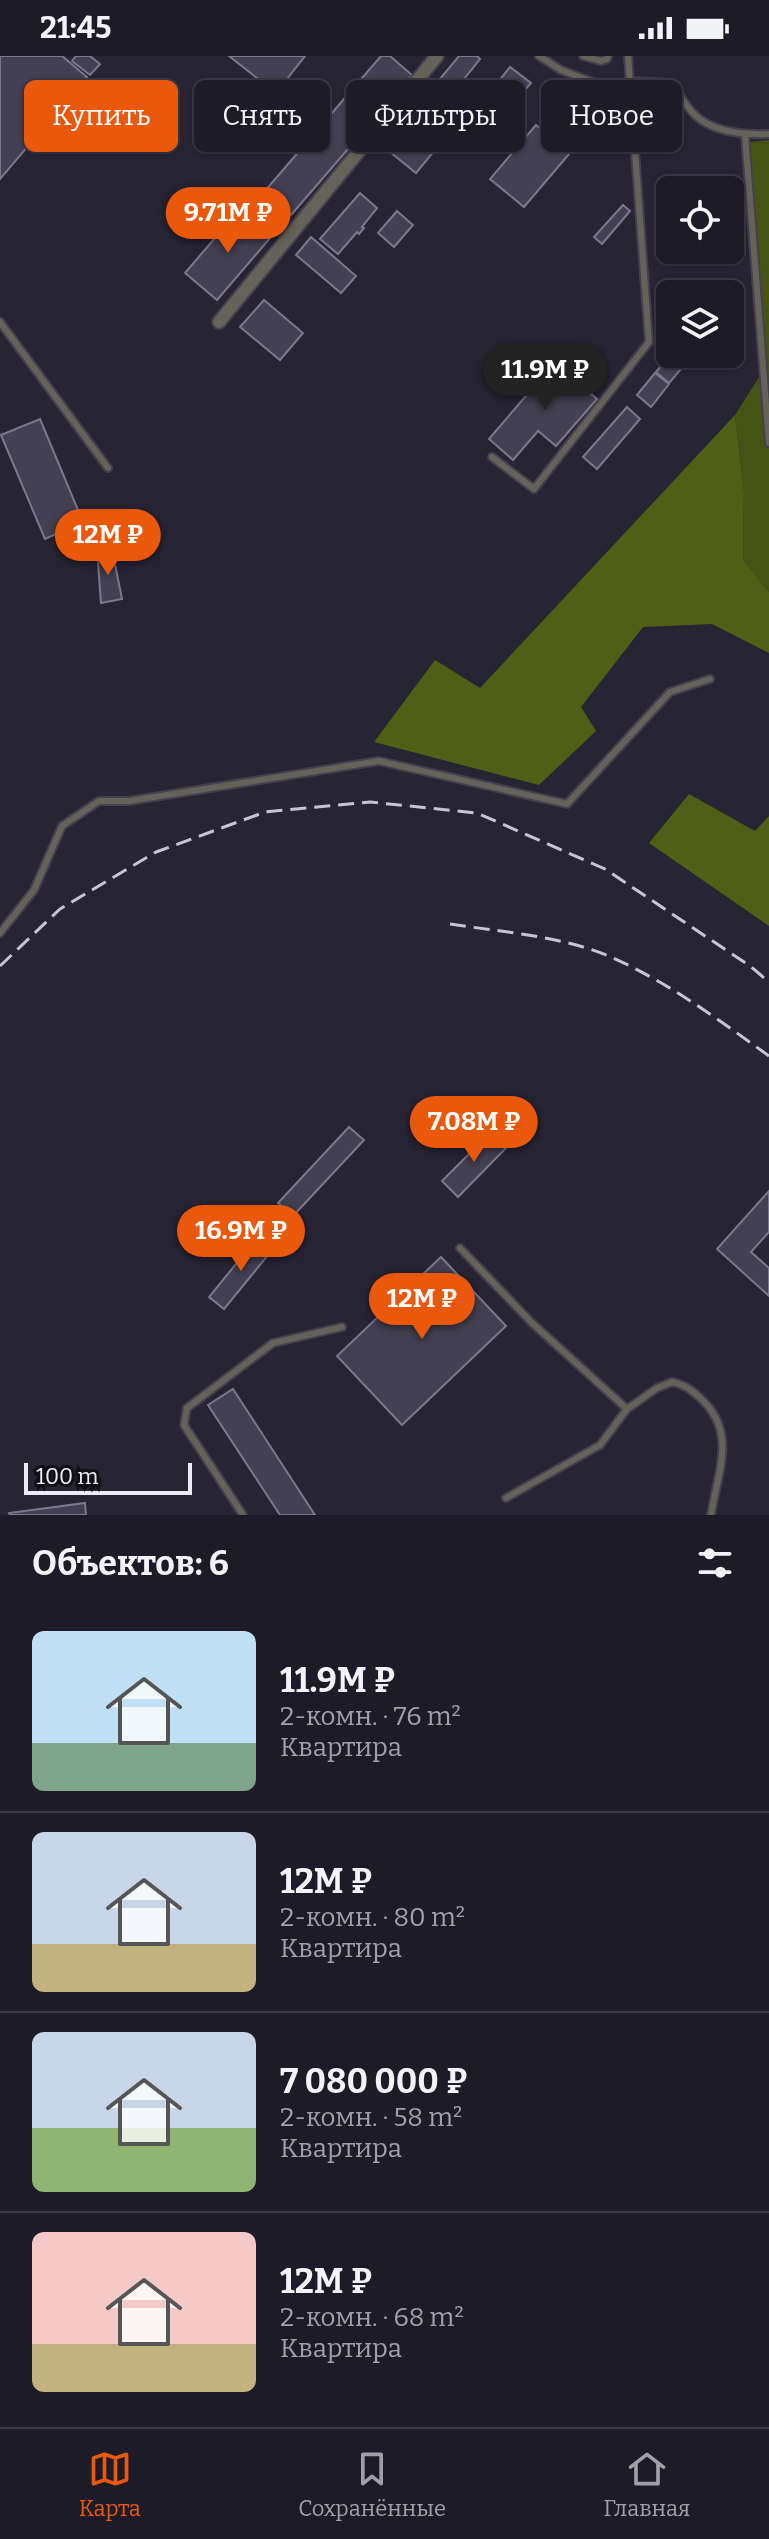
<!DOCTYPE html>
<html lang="ru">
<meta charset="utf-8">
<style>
:root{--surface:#1d1b27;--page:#2a2833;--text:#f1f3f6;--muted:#a0a1a7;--line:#3b3944;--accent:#ea580c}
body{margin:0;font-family:Bitter,serif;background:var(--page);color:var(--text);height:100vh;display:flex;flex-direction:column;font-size:30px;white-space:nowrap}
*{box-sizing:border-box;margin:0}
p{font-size:26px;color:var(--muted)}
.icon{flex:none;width:44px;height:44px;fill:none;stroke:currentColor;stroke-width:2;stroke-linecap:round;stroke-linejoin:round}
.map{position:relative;height:1459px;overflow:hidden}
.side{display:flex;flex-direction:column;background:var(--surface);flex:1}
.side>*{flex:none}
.banner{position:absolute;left:24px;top:24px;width:722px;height:72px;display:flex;gap:16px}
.fabs{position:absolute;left:656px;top:120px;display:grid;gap:16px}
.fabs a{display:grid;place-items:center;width:88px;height:88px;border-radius:12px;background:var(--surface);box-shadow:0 2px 6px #0004,0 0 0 2px var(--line);font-size:40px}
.scale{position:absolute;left:24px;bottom:20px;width:168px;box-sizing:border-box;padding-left:8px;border:4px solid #eeecf7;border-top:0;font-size:22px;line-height:28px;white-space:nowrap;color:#eeecf7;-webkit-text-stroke:6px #100f16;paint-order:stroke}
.price{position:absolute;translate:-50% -68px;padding:0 18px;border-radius:28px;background:var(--accent);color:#fff;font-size:26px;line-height:52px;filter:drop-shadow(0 2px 4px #0008)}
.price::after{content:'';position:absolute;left:50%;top:48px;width:24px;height:18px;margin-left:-12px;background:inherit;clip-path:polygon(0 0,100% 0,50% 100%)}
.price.selected{background:#222;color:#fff}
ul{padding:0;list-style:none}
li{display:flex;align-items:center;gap:24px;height:200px;padding:0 32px}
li+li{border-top:2px solid var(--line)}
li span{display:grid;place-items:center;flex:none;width:224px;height:160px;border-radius:12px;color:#555}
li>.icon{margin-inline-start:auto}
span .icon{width:96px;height:96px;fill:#fffc;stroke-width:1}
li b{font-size:34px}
h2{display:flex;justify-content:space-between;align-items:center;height:96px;padding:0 32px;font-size:34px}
.pill{padding:0 28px;border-radius:12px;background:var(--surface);box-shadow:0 2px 6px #0004,0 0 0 2px var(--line);font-size:28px;line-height:72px}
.pill.selected{background:var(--accent);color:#fff}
.status{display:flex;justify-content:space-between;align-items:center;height:56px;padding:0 40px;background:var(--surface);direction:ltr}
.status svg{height:22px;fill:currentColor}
.dock{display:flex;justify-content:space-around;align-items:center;height:112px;border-top:2px solid var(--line);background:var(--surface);font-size:22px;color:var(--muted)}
.dock a{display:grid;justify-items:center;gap:4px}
.dock .selected{color:var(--accent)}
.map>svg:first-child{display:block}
</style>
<div class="status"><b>21:45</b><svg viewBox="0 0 49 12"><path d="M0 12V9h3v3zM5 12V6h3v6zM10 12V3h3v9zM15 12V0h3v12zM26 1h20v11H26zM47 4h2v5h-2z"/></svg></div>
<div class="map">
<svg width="769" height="1459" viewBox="0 0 769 1459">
<rect width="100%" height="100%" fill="#272434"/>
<!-- green -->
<polygon fill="#465314" points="769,84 769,536 743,503 744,436 735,359 761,318 750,86"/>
<!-- forest -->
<g fill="#505f16">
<polygon points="735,359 744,436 743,503 769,536 769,597 712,568 643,571 581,651 596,675 539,729 374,686 435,604 480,632"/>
<polygon points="689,738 755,775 769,760 769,870 649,787"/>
</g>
<!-- building -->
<g fill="#434052" stroke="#7c788c" stroke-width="2">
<polygon points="0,0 62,0 87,21 0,123"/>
<polygon points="76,0 90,0 100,8 90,19 72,5"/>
<polygon points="229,0 305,0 276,37"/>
<polygon points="381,0 390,0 412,19 291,159 264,136"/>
<polygon points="459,0 477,0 480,3 456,33 478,51 510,11 531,27 488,79 468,63 471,60 434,30"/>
<polygon points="422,45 454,71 416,117 384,91"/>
<polygon points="536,69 569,98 524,151 490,123"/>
<polygon points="655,77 669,83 666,91 652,85"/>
<polygon points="360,137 377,152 362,171 364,172 359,178 357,176 338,198 320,183"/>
<polygon points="623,149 630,155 602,188 594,181"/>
<polygon points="239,154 271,181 217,244 185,217"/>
<polygon points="397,155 413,169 394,191 378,177"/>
<polygon points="311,181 356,220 341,237 296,199"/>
<polygon points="264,244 303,277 280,304 240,271"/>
<polygon points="671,298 679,298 688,305 669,327 656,316"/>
<polygon points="555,306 597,343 556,390 538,375 513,404 489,383"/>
<polygon points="655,317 669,328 651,351 637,339"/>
<polygon points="627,351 640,363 597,413 583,401"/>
<polygon points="40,363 83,466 45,483 1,379"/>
<polygon points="112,493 122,543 101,547 97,494"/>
<polygon points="349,1071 364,1084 293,1160 278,1147"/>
<polygon points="491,1076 507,1091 458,1141 442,1125"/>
<polygon points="769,1135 769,1176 751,1196 769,1212 769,1240 717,1193"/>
<polygon points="258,1181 273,1193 224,1253 209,1241"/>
<polygon points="441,1201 506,1270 402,1369 337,1300"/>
<polygon points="233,1333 315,1459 280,1459 208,1349"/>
<polygon points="85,1447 86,1459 10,1459 9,1457"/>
</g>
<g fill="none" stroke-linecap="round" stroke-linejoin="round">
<defs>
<g id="lane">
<polyline points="539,0 561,14 631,41"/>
<polyline points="583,0 601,5 607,3 608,0"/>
<path d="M630 25 672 27C679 37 686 51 695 59 714 77 744 79 769 78"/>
<polyline points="415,27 477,82"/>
<polyline points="745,79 769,387"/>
<polyline points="0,266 108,412"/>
<polyline points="492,401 534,433 649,286 628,0"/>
<polyline points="0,877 34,834 62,770 99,745 129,745 379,705 567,748 670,636 710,623"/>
<polyline points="460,1192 532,1267 627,1353"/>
<path d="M506 1442 600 1389 627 1353 657 1332 672 1326C683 1328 691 1333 699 1341 738 1375 718 1414 711 1459"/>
<polyline points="243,1459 184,1369 187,1352 273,1287 342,1271"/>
</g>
<polyline id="street" points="219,266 437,0"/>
</defs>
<!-- lane casing -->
<use href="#lane" stroke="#43404f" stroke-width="10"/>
<!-- street casing -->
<use href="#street" stroke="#43404f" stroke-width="16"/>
<!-- lane -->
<use href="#lane" stroke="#65625a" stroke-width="6"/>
<!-- street -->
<use href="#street" stroke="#65625a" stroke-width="12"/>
<!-- rail -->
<g stroke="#c8c5d1" stroke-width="3" stroke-dasharray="16 8" stroke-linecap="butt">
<path d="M450 868C502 876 564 880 613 902 669 927 719 964 769 1000"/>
<polyline points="0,910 60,853 156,796 265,756 370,746 477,757 605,813 750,910 769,926"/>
</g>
</g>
</svg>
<div class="fabs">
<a><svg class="icon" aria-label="locate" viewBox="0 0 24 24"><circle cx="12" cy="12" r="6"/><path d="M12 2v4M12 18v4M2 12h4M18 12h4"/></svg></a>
<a><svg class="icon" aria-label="layers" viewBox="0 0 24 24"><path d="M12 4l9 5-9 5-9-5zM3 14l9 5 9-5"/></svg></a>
</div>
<div class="scale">100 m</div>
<b class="price" style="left:228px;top:199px">9.71M ₽</b>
<b class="price selected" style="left:545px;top:356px">11.9M ₽</b>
<b class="price" style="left:108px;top:521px">12M ₽</b>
<b class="price" style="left:474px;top:1108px">7.08M ₽</b>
<b class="price" style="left:241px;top:1217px">16.9M ₽</b>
<b class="price" style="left:422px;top:1285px">12M ₽</b>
<div class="banner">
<a class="pill selected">Купить</a>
<a class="pill">Снять</a>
<a class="pill">Фильтры</a>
<a class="pill">Новое</a>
</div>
</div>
<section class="side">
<h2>Объектов: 6<svg class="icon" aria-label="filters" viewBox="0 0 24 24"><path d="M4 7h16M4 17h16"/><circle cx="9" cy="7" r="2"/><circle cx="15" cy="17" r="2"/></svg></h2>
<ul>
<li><span style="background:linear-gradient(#bfe0f5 70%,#7fa58c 0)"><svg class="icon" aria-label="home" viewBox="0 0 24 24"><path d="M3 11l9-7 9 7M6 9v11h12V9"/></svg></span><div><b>11.9M ₽</b><p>2-комн. · 76 m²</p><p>Квартира</p></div></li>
<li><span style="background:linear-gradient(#c9d6e8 70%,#c2b280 0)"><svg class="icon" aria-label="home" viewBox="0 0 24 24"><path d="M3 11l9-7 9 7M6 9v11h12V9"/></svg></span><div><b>12M ₽</b><p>2-комн. · 80 m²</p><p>Квартира</p></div></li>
<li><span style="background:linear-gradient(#c9d6e8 60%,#8fb573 0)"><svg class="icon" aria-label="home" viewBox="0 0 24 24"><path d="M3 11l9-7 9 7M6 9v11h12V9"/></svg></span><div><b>7 080 000 ₽</b><p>2-комн. · 58 m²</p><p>Квартира</p></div></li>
<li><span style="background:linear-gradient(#f6c9c9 70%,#c2b280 0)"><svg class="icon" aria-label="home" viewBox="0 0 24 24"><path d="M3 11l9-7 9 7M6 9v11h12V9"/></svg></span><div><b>12M ₽</b><p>2-комн. · 68 m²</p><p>Квартира</p></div></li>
</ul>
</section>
<nav class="dock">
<a class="selected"><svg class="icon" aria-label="map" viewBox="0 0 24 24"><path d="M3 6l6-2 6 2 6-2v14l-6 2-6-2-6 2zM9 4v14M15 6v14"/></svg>Карта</a>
<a><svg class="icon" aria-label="saved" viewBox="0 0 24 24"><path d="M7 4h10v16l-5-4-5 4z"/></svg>Сохранённые</a>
<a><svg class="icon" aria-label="home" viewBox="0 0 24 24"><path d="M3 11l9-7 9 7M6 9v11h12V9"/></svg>Главная</a>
</nav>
